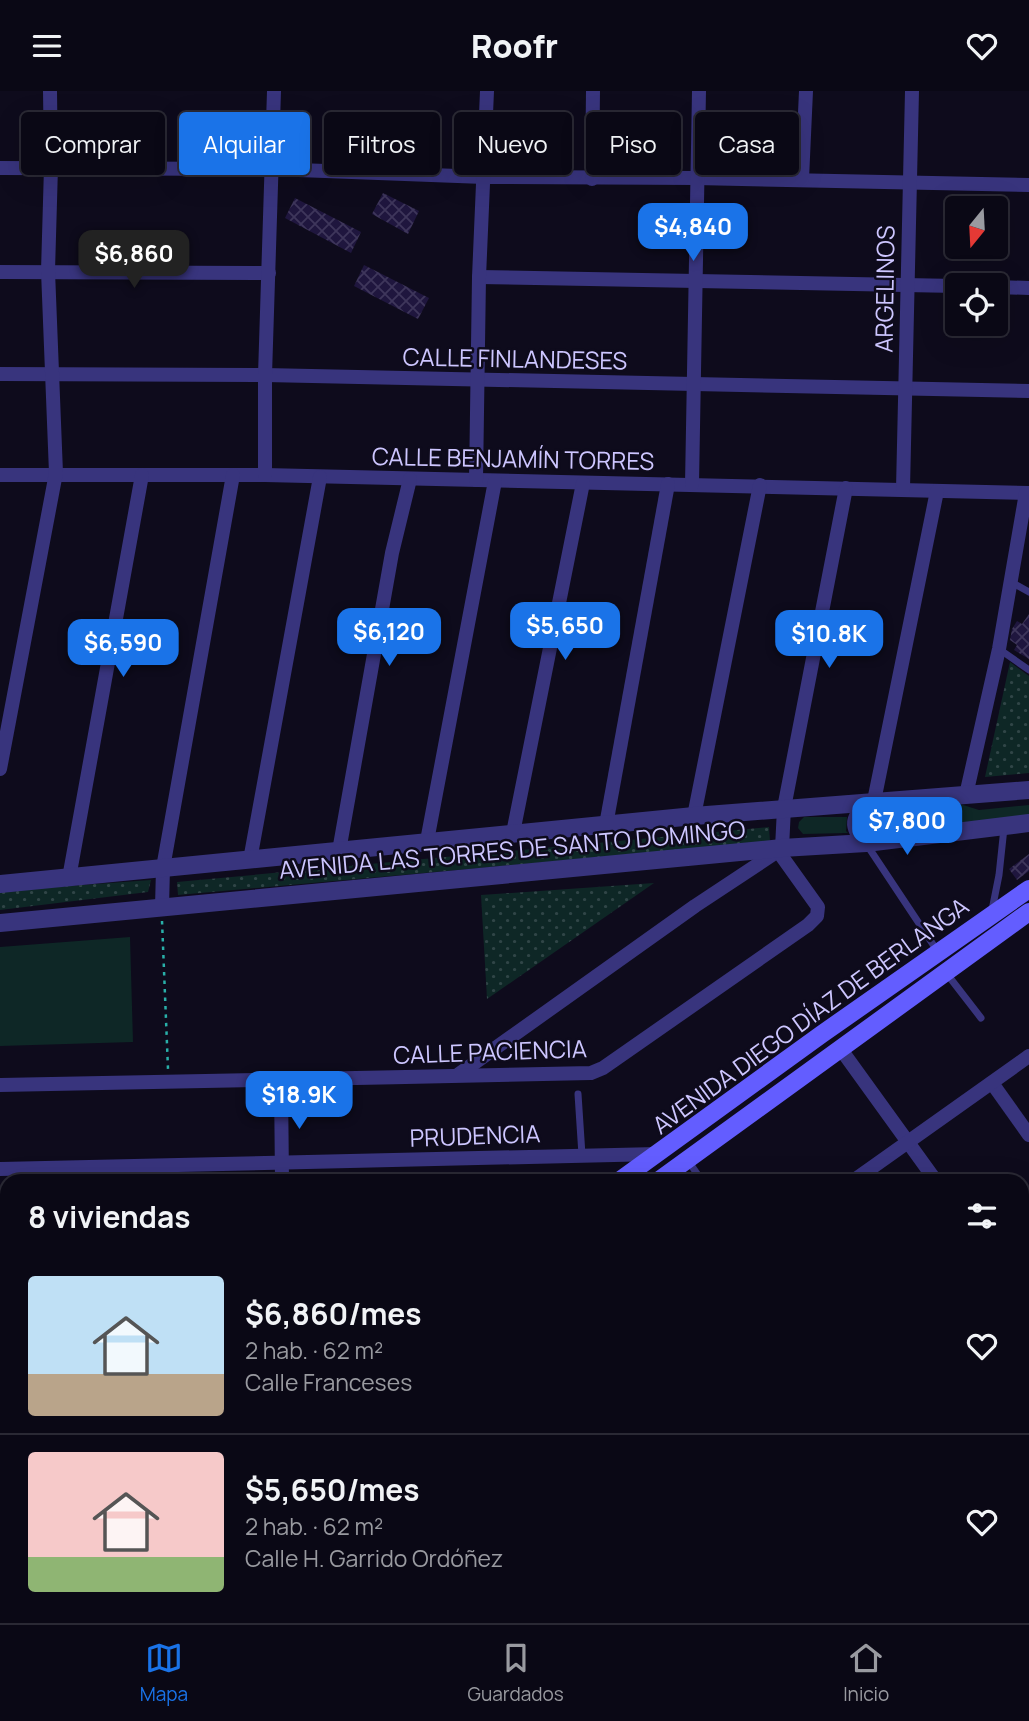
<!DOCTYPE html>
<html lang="es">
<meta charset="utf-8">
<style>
:root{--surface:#0a0815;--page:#13111e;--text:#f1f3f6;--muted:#999aa0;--line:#2a2934;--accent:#1a73e8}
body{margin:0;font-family:Manrope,sans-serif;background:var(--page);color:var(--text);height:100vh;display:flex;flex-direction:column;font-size:26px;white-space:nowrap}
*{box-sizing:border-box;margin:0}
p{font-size:23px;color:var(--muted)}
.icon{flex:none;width:38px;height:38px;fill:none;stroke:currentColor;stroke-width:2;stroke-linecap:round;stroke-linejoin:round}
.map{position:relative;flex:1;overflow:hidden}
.sheet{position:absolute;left:0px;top:1083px;width:1029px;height:450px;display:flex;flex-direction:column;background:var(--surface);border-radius:21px 21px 0 0;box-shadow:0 7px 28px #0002,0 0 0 2px var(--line)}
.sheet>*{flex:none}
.hud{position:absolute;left:21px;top:21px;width:987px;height:63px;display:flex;gap:14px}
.needle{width:46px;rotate:198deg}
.buttons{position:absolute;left:945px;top:105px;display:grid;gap:14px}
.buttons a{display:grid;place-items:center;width:63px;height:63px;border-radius:7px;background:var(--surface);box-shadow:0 7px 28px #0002,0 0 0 2px var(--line);font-size:35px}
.price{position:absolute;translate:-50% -60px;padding:0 16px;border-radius:14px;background:var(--accent);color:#fff;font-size:23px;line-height:46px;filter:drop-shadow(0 2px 4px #0008)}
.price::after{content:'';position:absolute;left:50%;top:42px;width:21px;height:16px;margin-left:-10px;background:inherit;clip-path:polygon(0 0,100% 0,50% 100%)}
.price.selected{background:#222;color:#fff}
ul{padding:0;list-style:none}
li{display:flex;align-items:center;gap:21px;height:175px;padding:0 28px}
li+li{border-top:2px solid var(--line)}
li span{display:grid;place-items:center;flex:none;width:196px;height:140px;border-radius:7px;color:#555}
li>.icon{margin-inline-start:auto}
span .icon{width:84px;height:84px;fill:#fffc;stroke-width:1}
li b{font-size:30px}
h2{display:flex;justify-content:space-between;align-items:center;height:84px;padding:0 28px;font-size:30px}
.pill{padding:0 24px;border-radius:7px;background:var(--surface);box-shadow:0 7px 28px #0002,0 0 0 2px var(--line);font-size:24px;line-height:63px}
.pill.selected{background:var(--accent);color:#fff}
header{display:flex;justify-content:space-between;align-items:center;height:91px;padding:0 28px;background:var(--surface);font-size:32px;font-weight:800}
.menu{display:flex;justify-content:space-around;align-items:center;height:98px;border-top:2px solid var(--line);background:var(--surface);font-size:19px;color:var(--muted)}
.menu a{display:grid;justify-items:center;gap:4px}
.menu .selected{color:var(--accent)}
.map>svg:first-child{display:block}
</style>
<header><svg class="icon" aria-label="menu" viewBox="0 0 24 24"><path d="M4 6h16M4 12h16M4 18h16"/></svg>Roofr<svg class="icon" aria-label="heart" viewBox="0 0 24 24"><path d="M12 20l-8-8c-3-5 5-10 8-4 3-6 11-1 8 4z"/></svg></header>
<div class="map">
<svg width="1029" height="1532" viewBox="0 0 1029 1532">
<defs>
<pattern id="park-dots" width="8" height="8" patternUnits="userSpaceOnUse" patternTransform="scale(1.75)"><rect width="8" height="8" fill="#0e2726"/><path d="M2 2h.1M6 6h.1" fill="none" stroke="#304547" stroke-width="1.8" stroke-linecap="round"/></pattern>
<pattern id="building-cross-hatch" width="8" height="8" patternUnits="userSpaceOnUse" patternTransform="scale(1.75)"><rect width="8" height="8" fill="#1f163e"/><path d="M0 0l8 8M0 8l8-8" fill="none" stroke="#3e365b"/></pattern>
</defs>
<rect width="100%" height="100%" fill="#0e0b1c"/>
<!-- green -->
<g fill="#0e2726">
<polygon points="960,713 979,719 1029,714 1029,725 875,740 864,736 866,726 871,723"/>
<polygon points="804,726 847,726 846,740 848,742 803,743 798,737 799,731"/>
<polygon points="130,846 133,951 0,955 0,856"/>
</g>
<!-- park -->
<g fill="url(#park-dots)">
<polygon points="1010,571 1029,585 1029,682 985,686"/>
<polygon points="769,736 770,751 178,804 177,791"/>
<polygon points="151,789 148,801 0,819 0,800"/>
<polygon points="654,792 487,908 481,804"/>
<polygon points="300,1526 509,1526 511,1532 304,1532"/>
</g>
<!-- building -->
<g fill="url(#building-cross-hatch)">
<polygon points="383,102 419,120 408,143 372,123"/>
<polygon points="295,107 361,141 351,162 285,127"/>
<polygon points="364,174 429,207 418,228 354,195"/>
<polygon points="1029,523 1029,568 1014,559 1017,554 1010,549 1012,538 1017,530 1022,533"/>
<polygon points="1029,763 1029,780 1017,789 1009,778"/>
</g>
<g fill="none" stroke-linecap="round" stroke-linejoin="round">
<!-- path -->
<polyline stroke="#29b0a9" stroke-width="2.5" stroke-dasharray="3.5 5" stroke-linecap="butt" points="162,830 168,978"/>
<!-- service -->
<g stroke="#38347d" stroke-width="7">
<polyline points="1011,491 1029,501"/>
<polyline points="999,558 1029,579"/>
<polyline points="867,754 938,861"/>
<polyline points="992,819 999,784 1004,737"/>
<polyline points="947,883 981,927"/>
<polyline points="578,1003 582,1064"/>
<polyline points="689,1071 702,1090"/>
</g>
<!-- minor -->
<g stroke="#38347d" stroke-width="14">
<polyline points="0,77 272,78 484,86 696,87 1029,94"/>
<polyline points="592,88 593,0"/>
<polyline points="802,88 806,0"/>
<polyline points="0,181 269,182"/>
<polyline points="479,186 957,195"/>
<polyline points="996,196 1029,197"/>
<polyline points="0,283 265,284 1029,300"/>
<polyline points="0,384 265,384 1029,402"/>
<polyline points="265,384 265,284 274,0"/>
<polyline points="476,389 479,186 487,0"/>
<polyline points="692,393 699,0"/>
<polyline points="903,398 912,0"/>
<polyline points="0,678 56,382 48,180 51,76 50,0"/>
<polyline points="966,704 999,558 1026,402"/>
<polyline points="874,710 937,400"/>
<polyline points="694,725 760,394"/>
<polyline points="606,734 668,393"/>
<polyline points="513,742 583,392"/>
<polyline points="427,750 495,390"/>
<polyline points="339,760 392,462 410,388"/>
<polyline points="250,769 320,386"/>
<polyline points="69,787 142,384"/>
<polyline points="162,816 163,777 233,384"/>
<polyline points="840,957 936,1090"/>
<polyline points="459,983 695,815 778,760"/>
<polyline points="281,990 282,1090"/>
<polyline points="992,992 1029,1044"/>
<path d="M0 994C197 991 394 986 591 982L603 977 808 834 817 825 818 816 778 760 782 757 784 717 846 397"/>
<polyline points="0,1078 657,1063"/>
<polyline points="853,1090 1029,965"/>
<polyline points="0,1162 7,1162"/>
<polyline points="1022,1210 1029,1220"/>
<polyline points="0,1250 7,1250"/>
<polyline points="0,1341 7,1341"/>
<polyline points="1022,1393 1029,1392"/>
<polyline points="0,1425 7,1419"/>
<polyline points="289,1526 292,1532"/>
<polyline points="530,1526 532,1532"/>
<polyline points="652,1526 654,1532"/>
<polyline points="770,1526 771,1532"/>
<polyline points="874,1526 875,1532"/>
<polyline points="980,1526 982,1532"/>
<polyline points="242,1532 250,1526"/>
</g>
<!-- tertiary -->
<g stroke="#38347d" stroke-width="18">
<path d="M866 752C849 732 855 725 874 710"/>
<polyline points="0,793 694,725 1029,699"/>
<polyline points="0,832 782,757 866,752 1029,732"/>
</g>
<!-- secondary -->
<g stroke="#635dff" stroke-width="18">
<polyline points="619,1090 822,943 1029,798"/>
<polyline points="658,1090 1029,821"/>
<polyline points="21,1532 29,1526"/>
<polyline points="52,1532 60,1526"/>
</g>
</g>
<g text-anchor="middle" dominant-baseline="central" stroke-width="5" stroke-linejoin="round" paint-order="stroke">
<!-- street labels -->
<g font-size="24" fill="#cdc6ff" stroke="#0e0b1c">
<text transform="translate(884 198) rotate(-89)">ARGELINOS</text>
<text transform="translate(515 267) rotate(1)">CALLE FINLANDESES</text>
<text transform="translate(513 367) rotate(1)">CALLE BENJAMÍN TORRES</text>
<text transform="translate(512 758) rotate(-5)">AVENIDA LAS TORRES DE SANTO DOMINGO</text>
<text transform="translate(810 924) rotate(-36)">AVENIDA DIEGO DÍAZ DE BERLANGA</text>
<text transform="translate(490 960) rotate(-2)">CALLE PACIENCIA</text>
<text transform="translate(475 1044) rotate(-2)">PRUDENCIA</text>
</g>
</g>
</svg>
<div class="buttons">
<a><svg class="needle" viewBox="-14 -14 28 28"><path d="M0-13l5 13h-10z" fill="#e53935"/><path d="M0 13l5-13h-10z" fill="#999aa0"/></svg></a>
<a><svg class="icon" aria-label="locate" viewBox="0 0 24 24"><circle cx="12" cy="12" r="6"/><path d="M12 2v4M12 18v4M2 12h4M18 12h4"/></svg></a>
</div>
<b class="price" style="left:693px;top:172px">$4,840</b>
<b class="price selected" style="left:134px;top:199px">$6,860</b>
<b class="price" style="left:565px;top:571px">$5,650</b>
<b class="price" style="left:389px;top:577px">$6,120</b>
<b class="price" style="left:829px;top:579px">$10.8K</b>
<b class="price" style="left:123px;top:588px">$6,590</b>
<b class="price" style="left:907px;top:766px">$7,800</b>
<b class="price" style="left:299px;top:1040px">$18.9K</b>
<div class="hud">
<a class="pill">Comprar</a>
<a class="pill selected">Alquilar</a>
<a class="pill">Filtros</a>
<a class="pill">Nuevo</a>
<a class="pill">Piso</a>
<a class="pill">Casa</a>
</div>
<section class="sheet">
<h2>8 viviendas<svg class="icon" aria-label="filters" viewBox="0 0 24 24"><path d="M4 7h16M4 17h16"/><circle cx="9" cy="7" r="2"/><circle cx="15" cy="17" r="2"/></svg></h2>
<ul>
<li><span style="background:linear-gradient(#bfe0f5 70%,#b9a48a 0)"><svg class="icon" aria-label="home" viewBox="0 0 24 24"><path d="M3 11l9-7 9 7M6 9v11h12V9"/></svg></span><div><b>$6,860/mes</b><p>2 hab. · 62 m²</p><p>Calle Franceses</p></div><svg class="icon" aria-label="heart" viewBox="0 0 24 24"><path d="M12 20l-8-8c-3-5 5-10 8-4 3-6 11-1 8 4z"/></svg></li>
<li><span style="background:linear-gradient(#f6c9c9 75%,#8fb573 0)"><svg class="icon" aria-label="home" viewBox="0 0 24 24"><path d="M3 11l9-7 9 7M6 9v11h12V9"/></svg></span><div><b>$5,650/mes</b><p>2 hab. · 62 m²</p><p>Calle H. Garrido Ordóñez</p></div><svg class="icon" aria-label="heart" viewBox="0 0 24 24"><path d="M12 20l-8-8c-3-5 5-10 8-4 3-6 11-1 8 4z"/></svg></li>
</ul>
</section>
</div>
<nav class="menu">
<a class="selected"><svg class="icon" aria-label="map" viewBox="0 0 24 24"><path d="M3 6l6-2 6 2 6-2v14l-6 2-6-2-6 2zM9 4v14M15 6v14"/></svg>Mapa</a>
<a><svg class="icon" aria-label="saved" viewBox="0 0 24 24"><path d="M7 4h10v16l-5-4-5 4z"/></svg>Guardados</a>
<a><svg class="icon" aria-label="home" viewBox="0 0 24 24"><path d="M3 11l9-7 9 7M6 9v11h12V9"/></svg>Inicio</a>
</nav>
